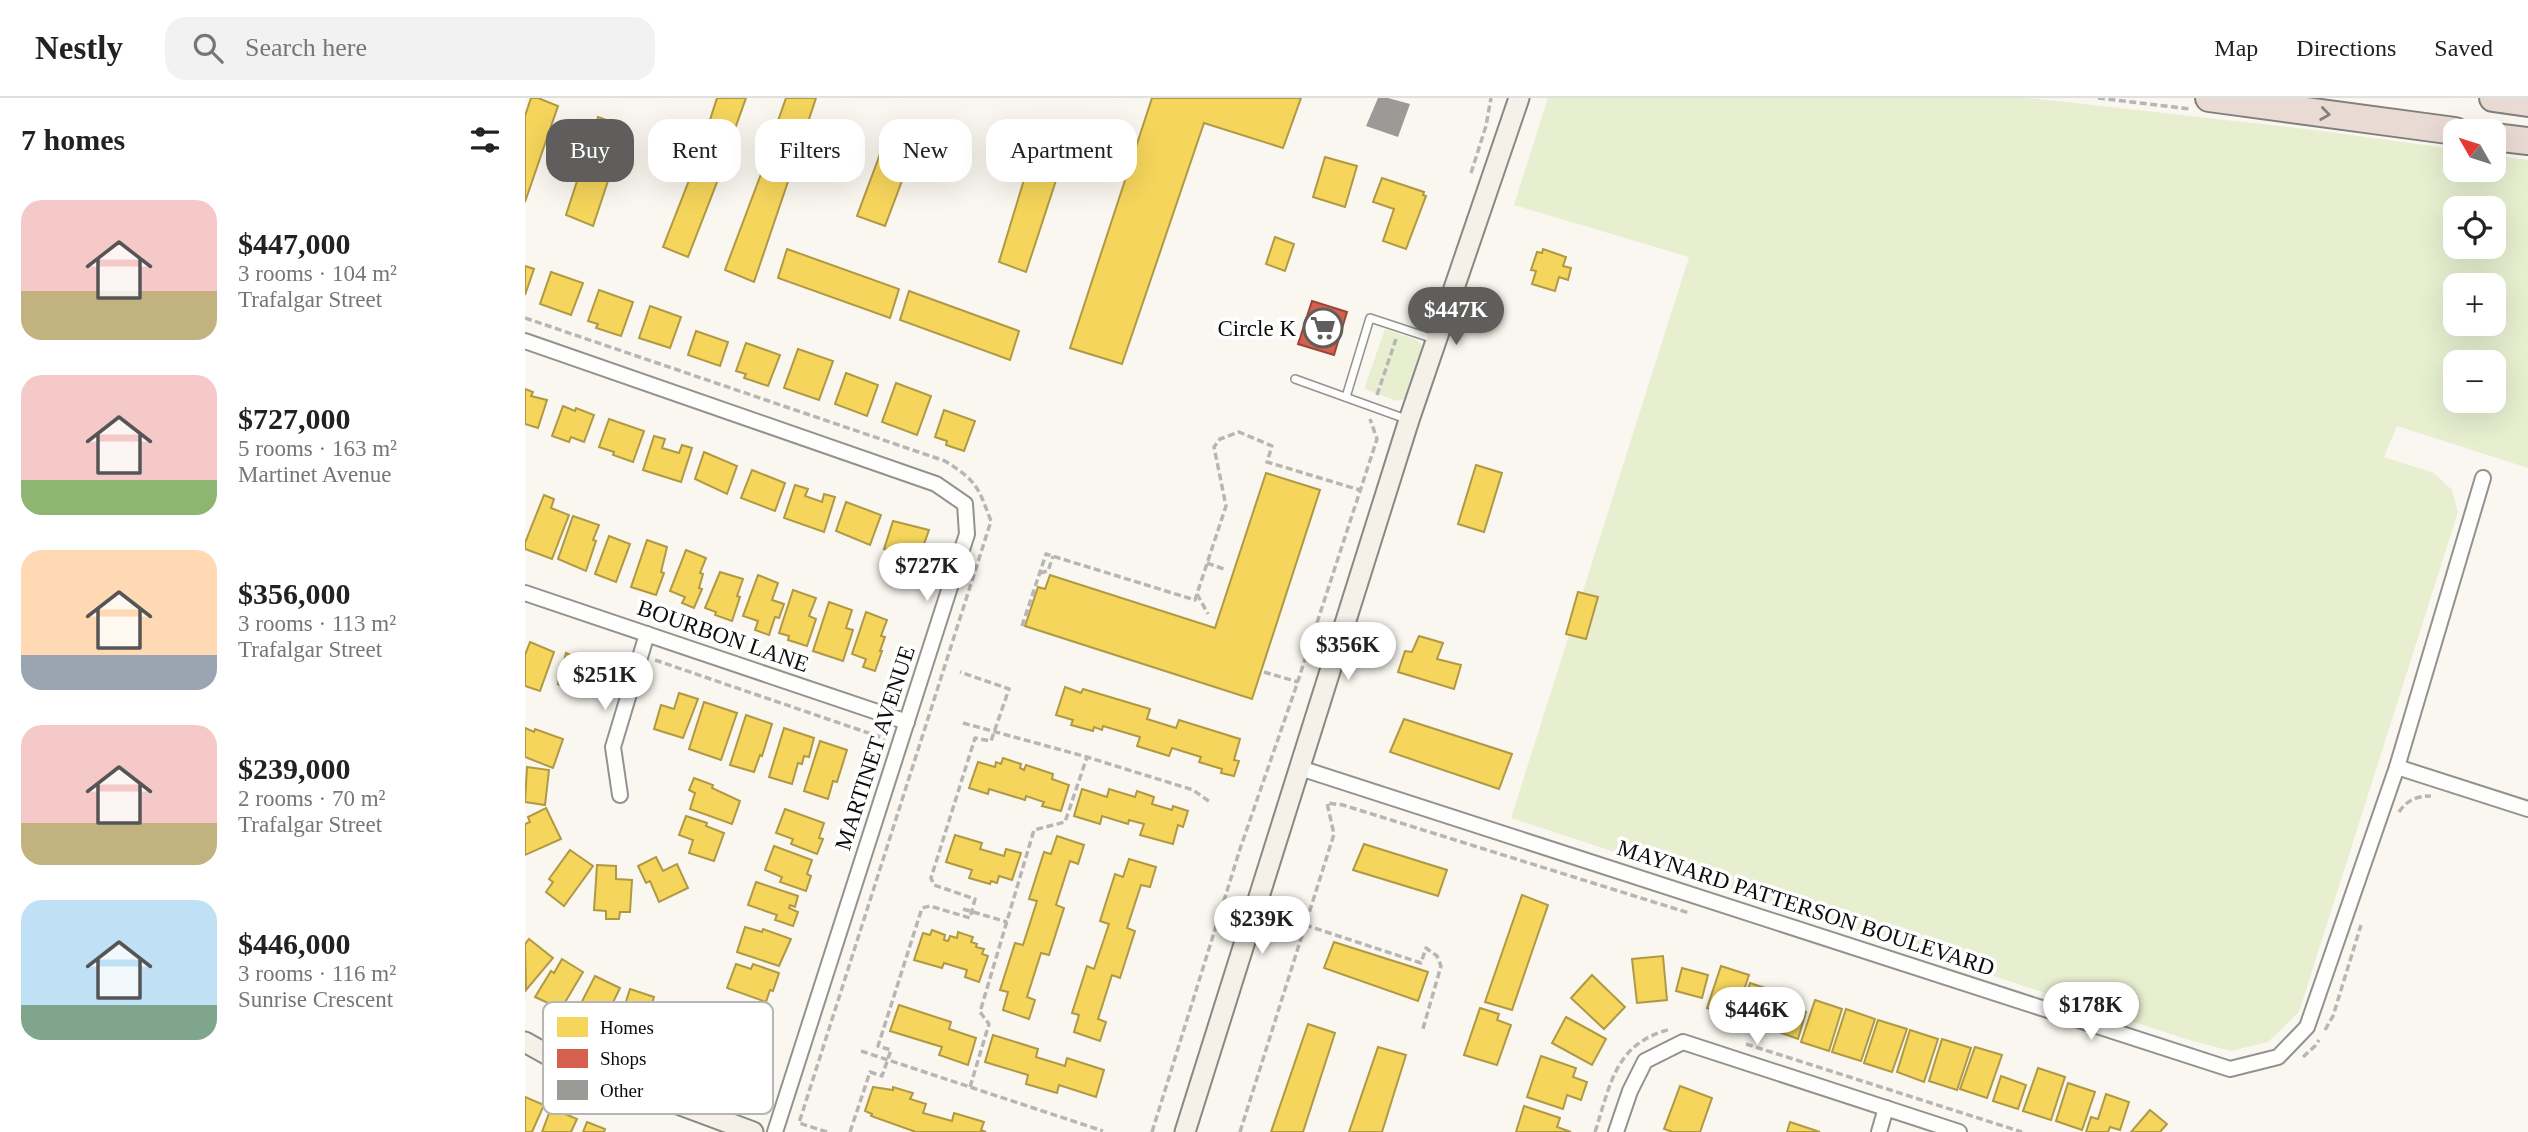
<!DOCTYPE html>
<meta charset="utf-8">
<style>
:root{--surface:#fff;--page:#f2f2f2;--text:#222;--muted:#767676;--line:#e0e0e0;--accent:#5f5e5c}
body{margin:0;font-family:"Times New Roman",serif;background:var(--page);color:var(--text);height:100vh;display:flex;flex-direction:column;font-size:26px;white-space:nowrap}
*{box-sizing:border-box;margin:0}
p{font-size:23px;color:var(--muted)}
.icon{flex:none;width:38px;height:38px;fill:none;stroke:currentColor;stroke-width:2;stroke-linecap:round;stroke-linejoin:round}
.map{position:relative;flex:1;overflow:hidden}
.sheet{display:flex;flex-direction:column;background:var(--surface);width:525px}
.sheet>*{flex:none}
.hud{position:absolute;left:21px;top:21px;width:665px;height:63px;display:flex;gap:14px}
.needle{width:46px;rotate:309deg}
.fabs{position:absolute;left:1918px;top:21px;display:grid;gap:14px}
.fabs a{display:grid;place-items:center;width:63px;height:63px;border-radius:14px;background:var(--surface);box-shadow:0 7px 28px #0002;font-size:35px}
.price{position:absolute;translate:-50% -60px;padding:0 16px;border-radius:24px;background:#fff;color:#222;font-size:23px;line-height:46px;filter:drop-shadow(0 2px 4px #0008)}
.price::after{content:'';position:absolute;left:50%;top:42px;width:21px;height:16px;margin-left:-10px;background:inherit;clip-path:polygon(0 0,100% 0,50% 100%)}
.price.on{background:var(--accent);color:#fff}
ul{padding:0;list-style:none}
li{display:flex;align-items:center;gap:21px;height:175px;padding:0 21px}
li span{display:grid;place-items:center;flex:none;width:196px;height:140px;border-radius:21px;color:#555}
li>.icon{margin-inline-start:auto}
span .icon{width:84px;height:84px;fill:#fffc;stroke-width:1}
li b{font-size:30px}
h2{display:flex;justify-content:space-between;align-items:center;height:84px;padding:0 21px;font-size:30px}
.pill{padding:0 24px;border-radius:21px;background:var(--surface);box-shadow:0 7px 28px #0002;font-size:24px;line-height:63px}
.pill.on{background:var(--accent);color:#fff}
header{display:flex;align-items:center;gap:42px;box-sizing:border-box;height:98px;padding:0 35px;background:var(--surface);border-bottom:2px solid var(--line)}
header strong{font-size:33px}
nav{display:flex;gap:38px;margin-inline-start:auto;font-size:24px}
.search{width:490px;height:63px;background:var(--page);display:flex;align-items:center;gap:18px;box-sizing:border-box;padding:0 24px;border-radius:21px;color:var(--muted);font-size:26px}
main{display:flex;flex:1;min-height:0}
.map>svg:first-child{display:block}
</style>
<header>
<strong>Nestly</strong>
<div class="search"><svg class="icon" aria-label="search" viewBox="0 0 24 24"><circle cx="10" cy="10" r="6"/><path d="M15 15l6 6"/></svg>Search here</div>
<nav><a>Map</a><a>Directions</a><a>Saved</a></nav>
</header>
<main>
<section class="sheet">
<h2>7 homes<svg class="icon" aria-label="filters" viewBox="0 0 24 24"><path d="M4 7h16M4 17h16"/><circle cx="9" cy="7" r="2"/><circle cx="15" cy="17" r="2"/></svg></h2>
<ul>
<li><span style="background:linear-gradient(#f6c9c9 65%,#c2b280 0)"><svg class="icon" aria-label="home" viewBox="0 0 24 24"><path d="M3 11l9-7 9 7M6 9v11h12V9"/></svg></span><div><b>$447,000</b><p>3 rooms · 104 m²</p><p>Trafalgar Street</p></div></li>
<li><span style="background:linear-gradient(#f6c9c9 75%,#8fb573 0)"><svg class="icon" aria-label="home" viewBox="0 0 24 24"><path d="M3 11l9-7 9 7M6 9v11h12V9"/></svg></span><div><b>$727,000</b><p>5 rooms · 163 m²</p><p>Martinet Avenue</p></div></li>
<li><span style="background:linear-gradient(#ffd9b3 75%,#9aa5b1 0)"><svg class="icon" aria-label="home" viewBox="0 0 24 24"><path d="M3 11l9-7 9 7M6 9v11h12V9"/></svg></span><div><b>$356,000</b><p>3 rooms · 113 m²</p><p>Trafalgar Street</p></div></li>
<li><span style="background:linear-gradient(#f6c9c9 70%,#c2b280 0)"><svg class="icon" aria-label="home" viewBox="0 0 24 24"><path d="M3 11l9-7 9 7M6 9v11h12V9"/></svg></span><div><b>$239,000</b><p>2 rooms · 70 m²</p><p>Trafalgar Street</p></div></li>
<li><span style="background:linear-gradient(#bfe0f5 75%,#7fa58c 0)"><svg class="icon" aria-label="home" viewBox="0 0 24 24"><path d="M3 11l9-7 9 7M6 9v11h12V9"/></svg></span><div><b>$446,000</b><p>3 rooms · 116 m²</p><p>Sunrise Crescent</p></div></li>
</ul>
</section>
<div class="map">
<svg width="2003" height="1034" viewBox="0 0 2003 1034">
<rect width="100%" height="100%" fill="#faf7f0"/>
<!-- green -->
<g fill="#e7efd0" fill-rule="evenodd">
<path d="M1023 0H1504L1789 32 1930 51V72H1969V57L2003 62V370L1872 328 1859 359 1909 375 1927 392 1933 414 1774 914 1743 944 1706 953 1664 942 986 720 1164 159 989 107ZM1930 110H1969V149H1930ZM1930 187H1969V226H1930ZM1930 264H1969V303H1930Z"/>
<polygon points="860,231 892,242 897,248 879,301 872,303 839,291"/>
</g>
<!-- homes -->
<g fill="#f6d55c" stroke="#b09944" stroke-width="2">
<polygon points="6,0 13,0 33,8 0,104 0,18"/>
<polygon points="192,0 221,0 207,39 182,31"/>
<polygon points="261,0 291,0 275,48 248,37"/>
<polygon points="627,0 776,0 758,50 679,25 597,266 545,250"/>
<polygon points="73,19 101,29 68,128 41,117"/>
<polygon points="364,32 392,43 360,128 332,118"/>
<polygon points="181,39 206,48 163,159 138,149"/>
<polygon points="248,44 273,54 229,184 200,172"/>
<polygon points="509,49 539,58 501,174 474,164"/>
<polygon points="800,59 832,68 820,109 788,99"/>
<polygon points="857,80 899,94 898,97 901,98 881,151 858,143 869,111 848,104"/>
<polygon points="750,139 769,146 760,173 741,166"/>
<polygon points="262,151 374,191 365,220 253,180"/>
<polygon points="1018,151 1041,159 1038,168 1046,170 1043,182 1034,179 1030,193 1007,186 1011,173 1006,172 1012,154 1017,155"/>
<polygon points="0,168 9,171 0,197"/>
<polygon points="26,174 58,185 46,217 15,206"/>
<polygon points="74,192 108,204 96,238 71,230 73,226 63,223"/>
<polygon points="384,193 494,233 485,262 375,222"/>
<polygon points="125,208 156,219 145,250 114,240"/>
<polygon points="171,233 203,244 195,268 163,257"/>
<polygon points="221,245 255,257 243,288 219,280 221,276 211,273"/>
<polygon points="273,251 308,263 294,302 259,290"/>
<polygon points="321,275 353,287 342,318 310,306"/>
<polygon points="371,285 406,298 392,337 357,324"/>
<polygon points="0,291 8,294 6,298 22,302 13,330 0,326"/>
<polygon points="38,308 50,313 51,310 69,317 59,344 46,339 44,344 27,338"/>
<polygon points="419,312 450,323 439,353 421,347 422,343 410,339"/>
<polygon points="84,321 119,333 108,364 88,357 89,354 74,349"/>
<polygon points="129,338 140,341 137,350 154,355 157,347 167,350 156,384 118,372"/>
<polygon points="179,354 212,368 202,396 170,381"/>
<polygon points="951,367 977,375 959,434 933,426"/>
<polygon points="227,372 260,385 250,413 216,400"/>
<polygon points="741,375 795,392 727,601 500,528 513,489 520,491 525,477 690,530"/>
<polygon points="270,387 283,391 280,398 297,404 299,396 310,399 299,434 259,420"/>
<polygon points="19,397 29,401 26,410 44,417 27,461 0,451 0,445"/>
<polygon points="321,404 356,417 345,447 311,433"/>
<polygon points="48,418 74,427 68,442 71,443 61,473 33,461"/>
<polygon points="368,423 404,432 394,460 359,451"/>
<polygon points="84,438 105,446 91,484 70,476"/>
<polygon points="122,442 142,449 136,474 139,475 131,497 106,489"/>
<polygon points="161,452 181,460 175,475 178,476 174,490 177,491 169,510 157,505 160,499 145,493"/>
<polygon points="195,474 218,481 212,498 215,499 207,523 190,517 191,514 180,510"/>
<polygon points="233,477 253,485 247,502 259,506 254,520 250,519 244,537 230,532 233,523 218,518"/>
<polygon points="268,492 291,500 284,518 291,521 282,548 263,542 264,538 254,535"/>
<polygon points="1053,494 1073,499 1061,541 1041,536"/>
<polygon points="304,504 327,512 321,530 328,532 318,563 288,553"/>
<polygon points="341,514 362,522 356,538 360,539 355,553 357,553 350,573 338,569 341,561 327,556"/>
<polygon points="894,538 918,545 912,561 936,567 929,591 873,574 880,553 887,554"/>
<polygon points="5,544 29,554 15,593 0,588 0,557"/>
<polygon points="41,555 67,567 58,594 33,586"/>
<polygon points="540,589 556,595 558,591 625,611 622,621 651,630 654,622 715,641 709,662 714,663 709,678 696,675 697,671 674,664 676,659 647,650 644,658 612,648 615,639 578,628 577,632 569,629 568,633 546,627 548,622 531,617"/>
<polygon points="154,595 173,601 158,640 129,631 136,607 149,611"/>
<polygon points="179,604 212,615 196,662 164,651"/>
<polygon points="221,617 247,626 237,658 235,657 229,674 205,667"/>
<polygon points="879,621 987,656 974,691 865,654"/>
<polygon points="0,630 9,634 10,631 38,641 28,670 0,659"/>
<polygon points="259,630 289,640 284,659 279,658 277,666 273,665 267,686 244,679"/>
<polygon points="295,643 322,652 312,684 308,683 303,701 279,693"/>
<polygon points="478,660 496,666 495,670 499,672 501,667 528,676 527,681 544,687 536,713 517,708 519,704 501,698 500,702 464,691 463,696 444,690 453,664 470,669 471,664 476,666"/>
<polygon points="2,669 24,672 20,707 0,704"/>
<polygon points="169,680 188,687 187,690 215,703 207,726 165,711 170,695 164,692"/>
<polygon points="557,691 582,699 584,691 610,699 612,693 629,699 627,706 647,712 648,708 663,713 658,729 653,727 648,746 615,737 619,726 604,722 603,726 577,718 575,726 549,718"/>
<polygon points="21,710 36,741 0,757 0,726 5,724 3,719"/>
<polygon points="260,711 299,725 294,740 298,741 292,756 266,746 268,741 251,735"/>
<polygon points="161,718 182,725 181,728 199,735 189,763 164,755 168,742 154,737"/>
<polygon points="430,737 457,745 455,751 479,758 481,751 496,755 487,782 474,778 472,785 466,783 465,786 444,780 447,772 421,764"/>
<polygon points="532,738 559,747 553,766 545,763 531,807 539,810 524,857 516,855 502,899 510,902 504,921 478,912 483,894 475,892 490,845 498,847 512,803 504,801 519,754 526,756"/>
<polygon points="839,746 922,772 913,798 828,772"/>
<polygon points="249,748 287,762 282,776 286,778 281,793 255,784 257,779 240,772"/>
<polygon points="45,752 68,768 39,808 21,794 28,784 24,781"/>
<polygon points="131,759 138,773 152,766 163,790 134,804 125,783 121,785 113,768"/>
<polygon points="604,761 631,769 625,789 616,787 602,830 610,833 595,880 587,877 573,921 581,924 575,943 549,934 554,917 547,915 562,868 569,871 584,826 575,823 590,776 598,779"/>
<polygon points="72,767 91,768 91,781 107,782 105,814 95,814 94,821 81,821 81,813 69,812"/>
<polygon points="231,784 273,798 270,809 265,807 264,810 273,814 268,828 250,822 252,817 223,807"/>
<polygon points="997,797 1023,807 987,912 960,904"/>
<polygon points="220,829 237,834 238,831 266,841 254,868 212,854"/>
<polygon points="407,832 420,837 419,842 423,843 425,838 432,840 433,834 448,839 446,844 452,846 451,849 459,851 457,856 463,858 454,884 440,879 442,872 419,865 417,870 389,862 398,835 405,837"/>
<polygon points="4,841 28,860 1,892 0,846"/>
<polygon points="809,844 903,874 893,903 799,870"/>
<polygon points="1138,858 1142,902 1112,905 1107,861"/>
<polygon points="37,861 58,874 36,911 10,899 26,873 29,875"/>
<polygon points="211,866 226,871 228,866 254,875 248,893 245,892 241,904 202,890"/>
<polygon points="1196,868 1224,877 1210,919 1182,910"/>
<polygon points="1157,870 1183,877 1177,900 1151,893"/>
<polygon points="1067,877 1100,909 1079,931 1046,900"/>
<polygon points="70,878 95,890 76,929 63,923 61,927 48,921"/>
<polygon points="1225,885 1249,893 1236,934 1212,926"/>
<polygon points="105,891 129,899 124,916 127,918 118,947 90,938"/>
<polygon points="1290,902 1317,911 1304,953 1276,944"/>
<polygon points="1254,905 1281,914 1273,941 1246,931"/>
<polygon points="374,907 426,924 424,931 451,940 443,967 414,957 417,949 365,933"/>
<polygon points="955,910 974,916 972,922 986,927 972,967 939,957"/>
<polygon points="1321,911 1350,921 1336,963 1307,954"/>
<polygon points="1041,919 1081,941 1067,967 1027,945"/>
<polygon points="1353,922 1382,931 1367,974 1339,965"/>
<polygon points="783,926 810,935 778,1034 746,1034"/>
<polygon points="1385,932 1413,941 1399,984 1372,974"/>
<polygon points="468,937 513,951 511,959 540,968 542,960 579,972 571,999 534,987 532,995 501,986 503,977 460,964"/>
<polygon points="1417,941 1446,950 1432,992 1404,983"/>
<polygon points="853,949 881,957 857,1034 824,1034"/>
<polygon points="1450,949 1477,957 1462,1000 1435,991"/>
<polygon points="1016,958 1051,970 1048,979 1062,984 1056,1002 1042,997 1038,1011 1002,999"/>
<polygon points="1513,970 1540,979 1526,1022 1498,1013"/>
<polygon points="1476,978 1501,987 1493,1011 1468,1003"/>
<polygon points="1543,985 1570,994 1557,1032 1531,1023"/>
<polygon points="1155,988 1187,1000 1175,1034 1148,1034 1139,1031"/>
<polygon points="348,989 368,992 368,989 388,995 385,1001 401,1006 398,1015 427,1023 429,1015 459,1024 456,1032 461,1034 391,1034 346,1018 347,1016 340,1013"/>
<polygon points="1581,996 1604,1004 1595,1032 1585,1029 1583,1034 1561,1034 1566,1019 1573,1021"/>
<polygon points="0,999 19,1007 7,1034 0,1034"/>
<polygon points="999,1008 1035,1020 1032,1029 1046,1034 991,1034"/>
<polygon points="26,1010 52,1021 46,1034 17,1034"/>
<polygon points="1625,1012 1642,1026 1635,1034 1606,1034"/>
<polygon points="62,1024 80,1031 79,1034 58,1034"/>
<polygon points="1265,1024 1295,1034 1262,1034"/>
</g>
<!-- shops -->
<polygon fill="#d6604d" stroke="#99473a" stroke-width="2" points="787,203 822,214 809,257 773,246"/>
<!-- building -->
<polygon fill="#9c9a96" points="853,0 863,0 885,6 873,39 841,28"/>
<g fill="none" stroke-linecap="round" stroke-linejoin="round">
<defs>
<g id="lane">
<polyline points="770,281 881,321"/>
<polyline points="821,299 845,220 909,241"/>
</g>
<g id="street">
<polyline points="0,243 411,386 440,406 442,436 250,1034"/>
<polyline points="0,495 382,624"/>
<polyline points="1872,669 2003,711"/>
<polyline points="775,670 1705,971 1753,959 1782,929 1872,669 1958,380"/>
<polyline points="95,697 88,649 122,536"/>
<polyline points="1091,1034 1105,993 1120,963 1158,944 1434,1034"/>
<polyline points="1354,1034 1361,1010"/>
</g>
<g id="secondary">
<polyline points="0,944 39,966 91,983 228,1034"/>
<polyline points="660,1034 884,322 994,0"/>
</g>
<g id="highway">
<polyline points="1684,0 1930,33"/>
<polyline points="1968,0 2003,5"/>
<polyline points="1969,39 2003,43"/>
</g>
</defs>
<!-- lane casing -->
<use href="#lane" stroke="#93928f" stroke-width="10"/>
<!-- street casing -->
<use href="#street" stroke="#93928f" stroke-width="18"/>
<!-- secondary casing -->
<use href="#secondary" stroke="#8a8885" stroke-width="23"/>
<!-- highway casing -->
<use href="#highway" stroke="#807f7c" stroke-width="30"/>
<!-- path -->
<g stroke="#b7b6b5" stroke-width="3.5" stroke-dasharray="7 3.5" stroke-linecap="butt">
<polyline points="1573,0 1665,11"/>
<polyline points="946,75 961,28 966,0"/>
<path d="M0 220 420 363C452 383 453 389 466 423L274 1025 302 1034"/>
<polyline points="852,297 871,241"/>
<polyline points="682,465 699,471"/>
<polyline points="515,475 523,473 528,458"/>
<polyline points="672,496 683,516"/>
<polyline points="497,528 521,456 670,502 701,408 689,349 695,341 714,334 747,348 742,364 835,392"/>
<polyline points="130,562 361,641"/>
<polyline points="739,574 773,584"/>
<polyline points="438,625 562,659 668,692 685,704"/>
<path d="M1874 714C1882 702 1892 698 1906 698"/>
<polyline points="438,811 482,824"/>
<polyline points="780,827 896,865 901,850 912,858 916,868 897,934"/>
<polyline points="1800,932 1808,918 1836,827"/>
<polyline points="1221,946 1497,1034"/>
<polyline points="336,953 578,1033"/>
<polyline points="1778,959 1790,948 1794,942"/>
<polyline points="445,989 464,926 455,914 509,732 540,724 562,659"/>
<polyline points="325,1034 345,974 357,978 366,952 353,948 397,810 405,808 445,820 450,801 409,787 406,780 450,640 466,643 484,591 435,574"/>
<polyline points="627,1034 715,751 771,589 852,341 845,321"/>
<polyline points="715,1034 809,736 802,705 818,707 1164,815"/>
<path d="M1070 1034C1086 985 1090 945 1146 931"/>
</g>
<!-- lane -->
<use href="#lane" stroke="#fefefd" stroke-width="7"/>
<!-- street -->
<use href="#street" stroke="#fefefd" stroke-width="14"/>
<!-- secondary -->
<use href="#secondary" stroke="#f5f1e8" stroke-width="19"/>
<!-- highway -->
<use href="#highway" stroke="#e9dbd4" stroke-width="26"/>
</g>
<!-- one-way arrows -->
<defs><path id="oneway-chevron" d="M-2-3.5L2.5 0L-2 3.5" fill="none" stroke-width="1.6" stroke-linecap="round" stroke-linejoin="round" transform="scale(1.75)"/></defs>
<use stroke="#867e7a" href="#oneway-chevron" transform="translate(1800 16) rotate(8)"/>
<!-- icons -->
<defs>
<symbol id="supermarket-ring" viewBox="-11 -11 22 22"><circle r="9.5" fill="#fff" stroke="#5f5e5c" stroke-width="1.5"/><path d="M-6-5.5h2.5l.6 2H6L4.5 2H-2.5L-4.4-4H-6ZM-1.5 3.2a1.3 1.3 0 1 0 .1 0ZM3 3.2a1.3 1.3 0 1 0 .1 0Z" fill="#5f5e5c"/></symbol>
</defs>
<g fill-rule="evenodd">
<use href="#supermarket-ring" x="776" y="208" width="44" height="44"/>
</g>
<g text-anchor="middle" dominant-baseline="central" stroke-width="7" stroke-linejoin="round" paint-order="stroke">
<!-- poi labels -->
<g font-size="23" fill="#0c0c0c" stroke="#fff" text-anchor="end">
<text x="771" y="230">Circle K</text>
</g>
<!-- street labels -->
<g font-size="23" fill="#0c0c0c" stroke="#fff">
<text transform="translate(198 538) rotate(19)">BOURBON LANE</text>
<text transform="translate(350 650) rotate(-72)">MARTINET AVENUE</text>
<text transform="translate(1281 810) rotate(18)">MAYNARD PATTERSON BOULEVARD</text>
</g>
</g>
<!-- legend -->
<rect x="18" y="904" width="230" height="112" rx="10" fill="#fff" stroke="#b6b6b6" stroke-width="2"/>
<rect x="32" y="919" width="31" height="20" fill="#f6d55c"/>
<rect x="32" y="951" width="31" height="19" fill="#d6604d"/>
<rect x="32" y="982" width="31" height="20" fill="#9c9a96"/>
<g font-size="19" fill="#0c0c0c">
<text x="75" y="936">Homes</text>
<text x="75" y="967">Shops</text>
<text x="75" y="999">Other</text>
</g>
</svg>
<div class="fabs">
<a><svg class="needle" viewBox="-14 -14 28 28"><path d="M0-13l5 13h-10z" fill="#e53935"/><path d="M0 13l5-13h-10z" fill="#767676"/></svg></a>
<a><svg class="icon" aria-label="locate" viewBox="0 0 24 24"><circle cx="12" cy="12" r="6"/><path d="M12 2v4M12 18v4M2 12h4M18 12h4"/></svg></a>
<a>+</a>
<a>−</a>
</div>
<b class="price on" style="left:931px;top:249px">$447K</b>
<b class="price" style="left:402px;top:505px">$727K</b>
<b class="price" style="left:823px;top:584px">$356K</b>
<b class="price" style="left:80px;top:614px">$251K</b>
<b class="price" style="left:737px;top:858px">$239K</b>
<b class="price" style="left:1566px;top:944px">$178K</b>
<b class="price" style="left:1232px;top:949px">$446K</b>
<div class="hud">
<a class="pill on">Buy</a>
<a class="pill">Rent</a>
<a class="pill">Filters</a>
<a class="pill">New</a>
<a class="pill">Apartment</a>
</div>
</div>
</main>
